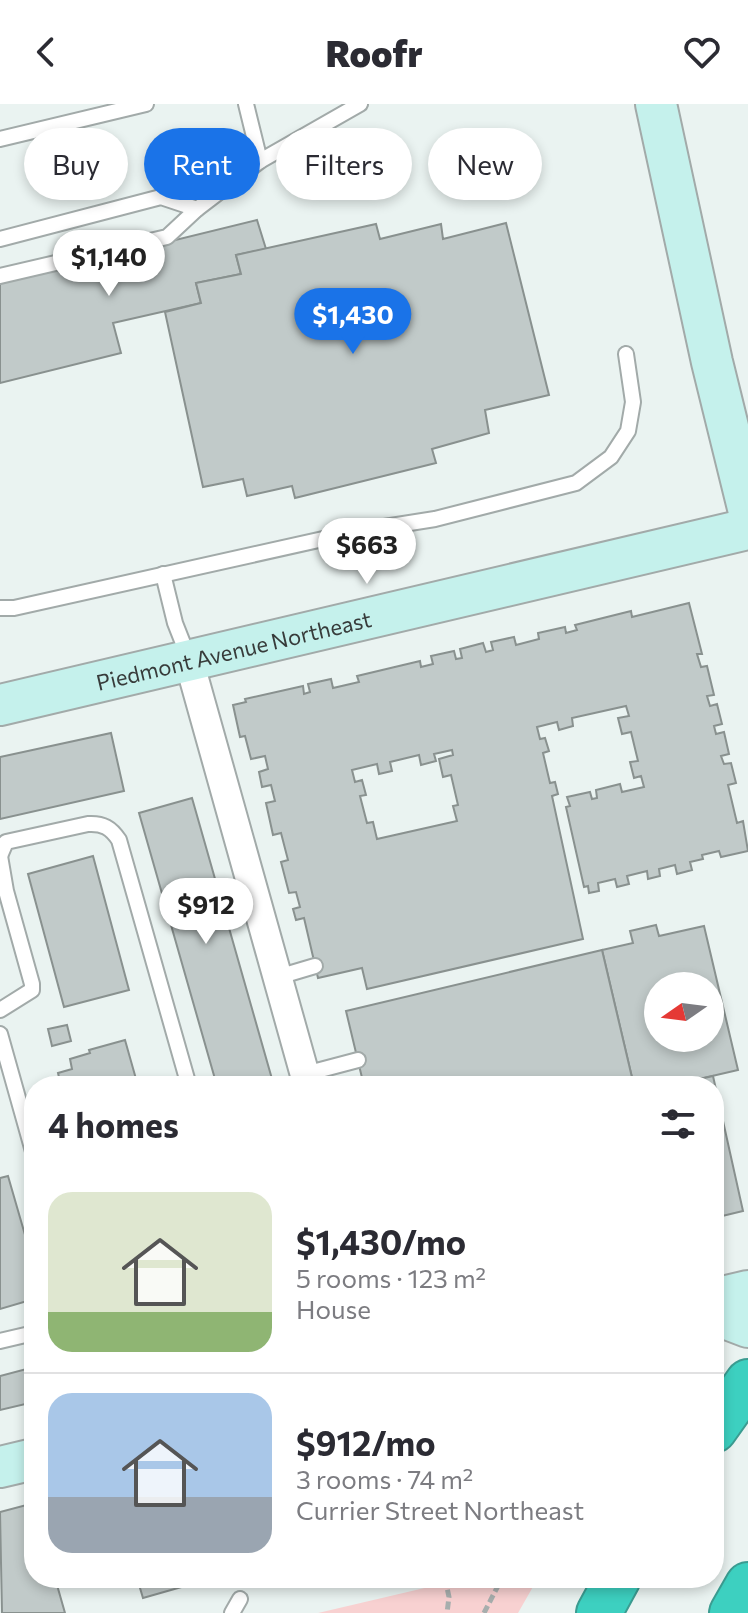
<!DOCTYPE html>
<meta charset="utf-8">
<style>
:root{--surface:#fff;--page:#f7f7f7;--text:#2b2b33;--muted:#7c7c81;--line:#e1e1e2;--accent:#1a73e8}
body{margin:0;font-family:Commissioner,sans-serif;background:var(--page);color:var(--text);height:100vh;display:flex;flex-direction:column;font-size:30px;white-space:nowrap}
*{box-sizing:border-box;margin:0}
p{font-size:26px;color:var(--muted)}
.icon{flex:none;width:44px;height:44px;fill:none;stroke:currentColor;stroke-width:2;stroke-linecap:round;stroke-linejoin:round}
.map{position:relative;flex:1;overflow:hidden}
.side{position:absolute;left:24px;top:972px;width:700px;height:512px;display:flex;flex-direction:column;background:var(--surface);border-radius:32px;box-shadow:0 4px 12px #0003}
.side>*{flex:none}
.top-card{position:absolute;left:24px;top:24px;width:700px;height:72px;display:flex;gap:16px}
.needle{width:52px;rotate:256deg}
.buttons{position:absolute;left:644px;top:868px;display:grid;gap:16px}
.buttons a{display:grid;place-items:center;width:80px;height:80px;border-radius:50%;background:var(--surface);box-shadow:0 4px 12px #0003;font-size:40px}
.price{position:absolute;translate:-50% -68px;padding:0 18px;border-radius:28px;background:#fff;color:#222;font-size:26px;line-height:52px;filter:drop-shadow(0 2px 4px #0008)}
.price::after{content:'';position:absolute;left:50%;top:48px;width:24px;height:18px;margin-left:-12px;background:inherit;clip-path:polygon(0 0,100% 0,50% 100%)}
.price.current{background:var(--accent);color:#fff}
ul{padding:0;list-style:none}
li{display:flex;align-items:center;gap:24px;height:200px;padding:0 24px}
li+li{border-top:2px solid var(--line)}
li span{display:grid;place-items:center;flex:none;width:224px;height:160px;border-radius:24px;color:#555}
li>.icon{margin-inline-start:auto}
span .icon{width:96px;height:96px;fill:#fffc;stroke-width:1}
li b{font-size:34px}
h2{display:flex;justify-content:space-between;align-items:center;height:96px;padding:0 24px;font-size:34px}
.chip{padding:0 28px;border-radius:36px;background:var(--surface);box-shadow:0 4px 12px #0003;font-size:28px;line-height:72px}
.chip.current{background:var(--accent);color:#fff}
header{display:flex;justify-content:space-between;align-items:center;height:104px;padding:0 24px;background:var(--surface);font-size:36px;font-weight:800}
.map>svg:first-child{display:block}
</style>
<header><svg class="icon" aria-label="back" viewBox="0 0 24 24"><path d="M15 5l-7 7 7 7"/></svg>Roofr<svg class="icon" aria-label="heart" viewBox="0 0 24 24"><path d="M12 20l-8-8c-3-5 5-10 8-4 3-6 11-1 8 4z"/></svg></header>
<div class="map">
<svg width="748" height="1509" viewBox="0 0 748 1509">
<rect width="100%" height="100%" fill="#eaf3f1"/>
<!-- green -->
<polygon fill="#f8d1d1" points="454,1474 538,1474 518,1509 318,1509 450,1478"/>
<!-- building -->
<g fill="#c1cac9" stroke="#89918f" stroke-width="2" fill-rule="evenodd">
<polygon points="257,116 266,145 236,151 241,170 196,179 201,199 113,219 121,249 0,279 0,179"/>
<polygon points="506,119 549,291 485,306 489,329 432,345 436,359 295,394 292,382 247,392 243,375 203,383 165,208 201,199 196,179 241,170 236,151 376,120 380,135 441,120 443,135"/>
<path d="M689 499 702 550H697L701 563 707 562 714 591 707 592 710 602 717 600 722 620 714 622 716 630 724 628 729 650 721 652 724 660 731 659 736 679 728 681 737 719 743 717 748 747 721 753 719 747 702 751 703 755 690 758 692 766 677 770 675 761 659 765 660 772 648 775 647 767 627 772 629 780 617 783 615 775 598 779 599 787 589 789 588 782 584 783 566 703 570 702 567 693 590 688 592 695 597 694 596 686 620 680 622 688 644 683 641 672 634 674 630 658 638 657 631 628 622 630 618 614 629 612 626 602 572 614 573 622 559 626 557 618 537 623 540 635 545 634 549 647 543 649 550 679 555 678 558 690 552 692 583 835 367 885 362 864 318 874 304 814 296 816 293 805 300 803 296 788 289 789 281 758 288 756 281 729 273 731 266 699 275 697 271 681 262 683 259 668 268 665 265 652 251 655 245 632 240 633 233 601 246 598 245 595 303 582 304 590 310 588 308 580 331 575 333 584 359 578 357 572 420 557 421 563 433 560 431 552 454 547 456 555 462 554 460 545 483 539 486 548 493 546 491 538 514 533 516 541 539 535 538 529 565 523 566 529 577 526 575 521 631 507 632 513ZM452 646 453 651 439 655 443 673 451 671 458 701 453 702 457 717 377 735 373 718 367 719 360 692 366 691 362 676 355 678 352 666 377 660 379 670 392 667 390 658 419 651 421 661 436 657 434 650Z"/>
<polygon points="111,629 124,687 0,715 0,653"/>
<polygon points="192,694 274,982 217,982 139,709"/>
<polygon points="93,752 129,886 64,903 28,770"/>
<path d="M656 821 659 832 704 822 738 966 669 982H634L602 846 633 839 630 827ZM658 882H710V934H658Z"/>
<polygon points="602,846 634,982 364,982 346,907"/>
<polygon points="67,921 71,937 52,942 48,925"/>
<polygon points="125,936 138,982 61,982 58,969 72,965 70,955 90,949 89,946"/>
<polygon points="713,972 743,1107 714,1114 714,982 669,982"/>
<polygon points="8,1072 34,1162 34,1195 0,1205 0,1074"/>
<polygon points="34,1263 34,1298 0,1306 0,1272"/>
<polygon points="34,1399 34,1474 55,1474 65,1509 2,1509 0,1408"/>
<polygon points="137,1474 198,1474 199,1478 143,1494"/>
</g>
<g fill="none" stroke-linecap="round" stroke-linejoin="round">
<defs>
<g id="lane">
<polyline points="246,0 260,57"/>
<polyline points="0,35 146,0"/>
<polyline points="0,135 161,93 197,105 260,57 360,0"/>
<polyline points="0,172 167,133 197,105"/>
<polyline points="163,470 175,519 188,552"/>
<polyline points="0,504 14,504 359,427 435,415 576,379 611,353 628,327 633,298 626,250"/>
<path d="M0 752 6 738 88 720C103 719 111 724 119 736L189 982"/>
<polyline points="0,752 6,787 32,880 32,886 0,906"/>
<polyline points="278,873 315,862"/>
<polyline points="0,930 34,1051"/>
<polyline points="305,970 358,956"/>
<polyline points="0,1237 34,1229"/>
<polyline points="232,1509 240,1495"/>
</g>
<polyline id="street" points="189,557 308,982"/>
<g id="secondary">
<polyline points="656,0 712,258 748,404"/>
<path id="s1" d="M0 601 748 425"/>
<polyline points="714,1195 748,1187"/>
<polyline points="714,1210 748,1223"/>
<polyline points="0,1363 34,1355"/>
</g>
<g id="highway">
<polyline points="714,1326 748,1278"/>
<polyline points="599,1509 618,1474"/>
<polyline points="732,1509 748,1481"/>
</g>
</defs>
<!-- lane casing -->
<use href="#lane" stroke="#a2aaa9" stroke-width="18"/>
<!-- street casing -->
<use href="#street" stroke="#a2aaa9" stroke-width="32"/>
<!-- secondary casing -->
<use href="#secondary" stroke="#a2aaa9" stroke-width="44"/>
<!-- highway casing -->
<use href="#highway" stroke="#3b9c91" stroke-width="48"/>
<!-- path -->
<g stroke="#a7aead" stroke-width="5" stroke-dasharray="8 4" stroke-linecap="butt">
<polyline points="445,1474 449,1493 447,1509"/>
<polyline points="484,1509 502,1474"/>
</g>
<!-- lane -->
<use href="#lane" stroke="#fff" stroke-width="14"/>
<!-- street -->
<use href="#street" stroke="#fff" stroke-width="28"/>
<!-- secondary -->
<use href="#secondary" stroke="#c5f1ec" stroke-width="40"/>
<!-- highway -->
<use href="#highway" stroke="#3dd0c0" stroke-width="44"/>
</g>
<g text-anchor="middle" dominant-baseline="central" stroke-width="8" stroke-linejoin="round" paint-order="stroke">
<!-- street labels -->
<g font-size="22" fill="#373b3a" stroke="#eaf3f1">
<text stroke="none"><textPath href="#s1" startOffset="240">Piedmont Avenue Northeast</textPath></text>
</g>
</g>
</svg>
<div class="buttons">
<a><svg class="needle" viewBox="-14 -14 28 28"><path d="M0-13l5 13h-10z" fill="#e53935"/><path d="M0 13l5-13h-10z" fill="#7c7c81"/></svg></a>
</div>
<b class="price" style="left:109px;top:194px">$1,140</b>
<b class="price current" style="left:353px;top:252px">$1,430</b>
<b class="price" style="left:367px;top:482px">$663</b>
<b class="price" style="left:206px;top:842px">$912</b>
<div class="top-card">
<a class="chip">Buy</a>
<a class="chip current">Rent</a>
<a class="chip">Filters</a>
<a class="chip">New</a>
</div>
<section class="side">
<h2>4 homes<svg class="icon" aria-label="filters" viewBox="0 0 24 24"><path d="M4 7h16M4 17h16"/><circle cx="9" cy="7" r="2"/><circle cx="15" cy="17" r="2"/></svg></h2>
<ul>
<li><span style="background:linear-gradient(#dfe7d0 75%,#8fb573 0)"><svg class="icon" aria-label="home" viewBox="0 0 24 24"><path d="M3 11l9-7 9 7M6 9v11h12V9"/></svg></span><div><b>$1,430/mo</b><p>5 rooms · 123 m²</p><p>House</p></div></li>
<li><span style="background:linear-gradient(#a9c7e8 65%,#9aa5b1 0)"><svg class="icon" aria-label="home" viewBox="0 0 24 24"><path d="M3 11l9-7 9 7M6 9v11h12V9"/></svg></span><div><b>$912/mo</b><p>3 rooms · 74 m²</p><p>Currier Street Northeast</p></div></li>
</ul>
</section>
</div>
